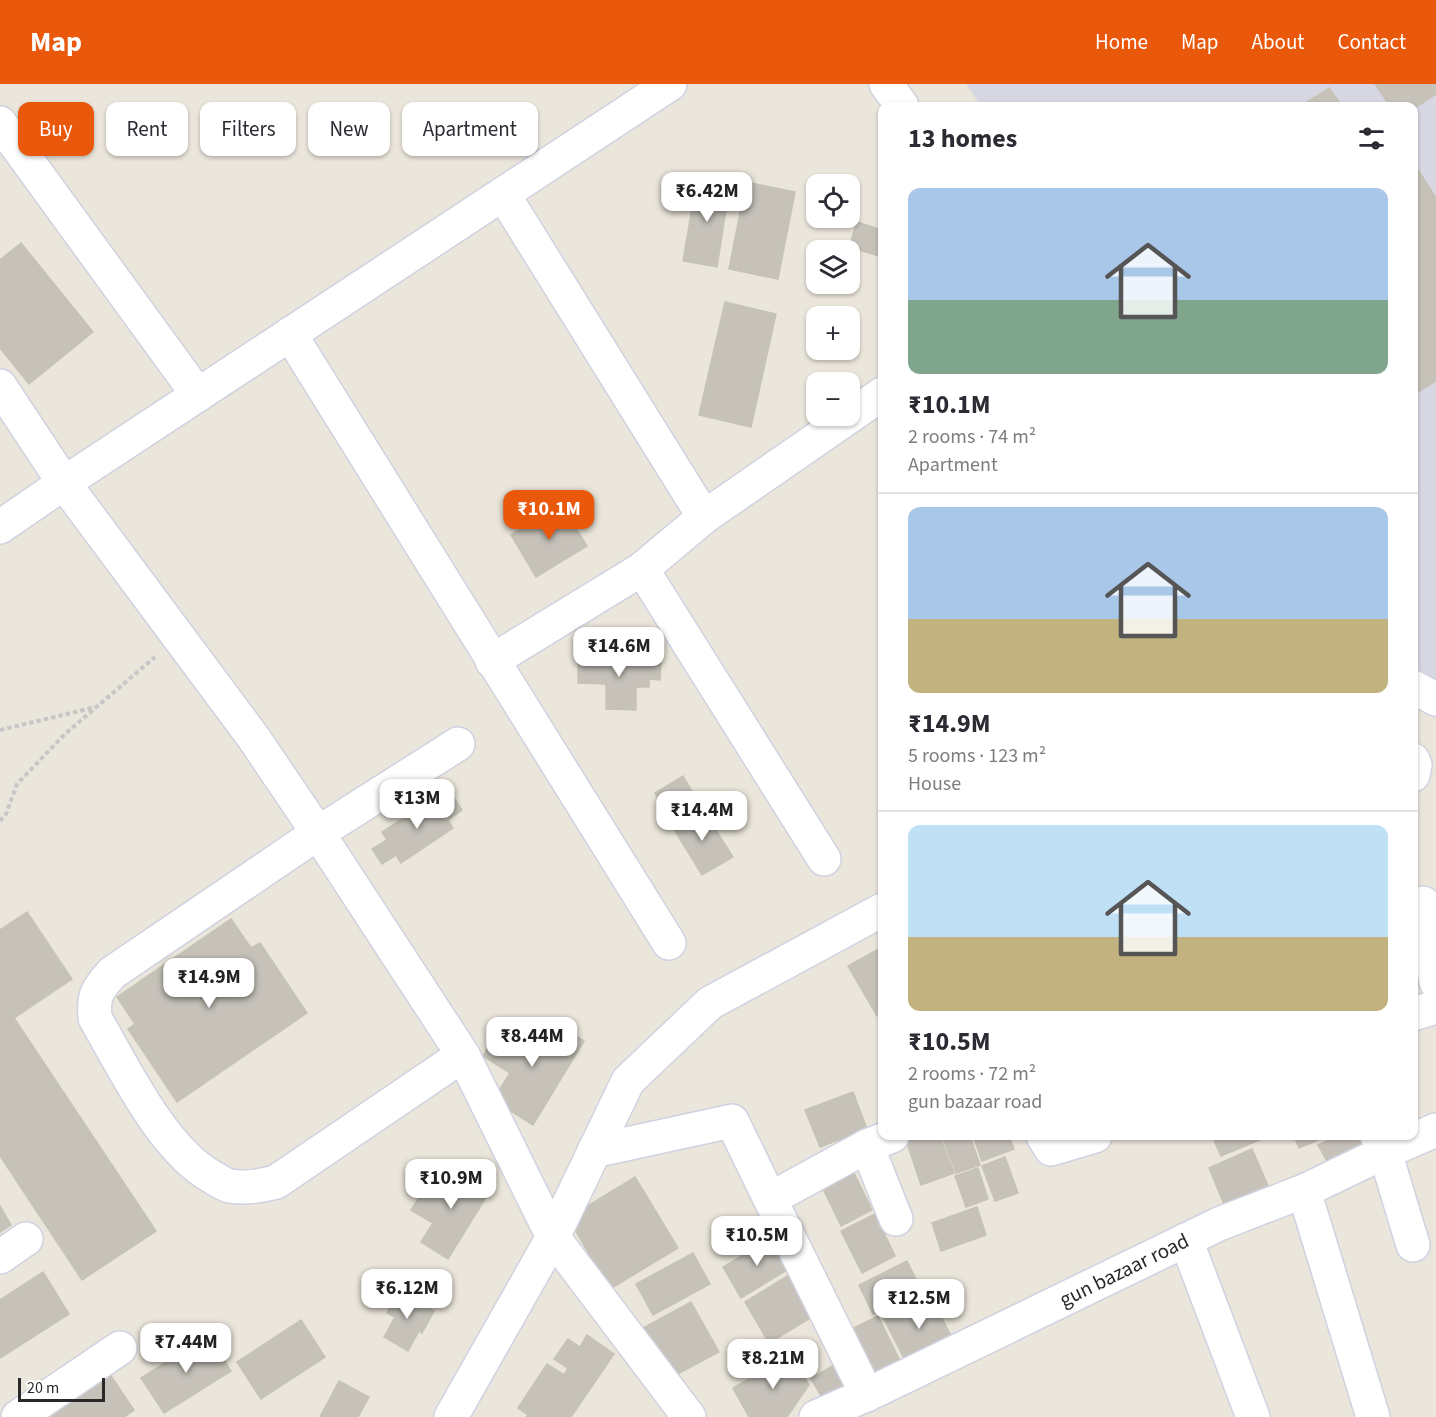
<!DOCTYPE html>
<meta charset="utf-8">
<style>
:root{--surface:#fff;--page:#f2f2f3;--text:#2b2b33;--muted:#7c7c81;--line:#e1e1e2;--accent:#ea580c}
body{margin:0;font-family:"Source Sans 3",sans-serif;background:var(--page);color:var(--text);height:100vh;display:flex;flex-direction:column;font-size:22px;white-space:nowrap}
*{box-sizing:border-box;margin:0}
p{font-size:20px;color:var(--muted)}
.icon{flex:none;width:33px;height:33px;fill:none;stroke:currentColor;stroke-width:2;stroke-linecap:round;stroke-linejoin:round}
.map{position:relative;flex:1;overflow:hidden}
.sheet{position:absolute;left:878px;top:18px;width:540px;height:1038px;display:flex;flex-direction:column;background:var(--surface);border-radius:12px;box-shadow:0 2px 4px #0004}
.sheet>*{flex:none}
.hud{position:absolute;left:18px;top:18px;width:570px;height:54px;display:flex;gap:12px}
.buttons{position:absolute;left:806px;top:90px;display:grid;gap:12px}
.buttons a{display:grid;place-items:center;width:54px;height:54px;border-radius:12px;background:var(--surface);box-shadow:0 2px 4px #0004;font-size:30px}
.scale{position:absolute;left:18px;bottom:15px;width:87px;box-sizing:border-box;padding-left:6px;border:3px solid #292929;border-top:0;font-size:16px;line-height:21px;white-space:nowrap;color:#292929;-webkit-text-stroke:4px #fff;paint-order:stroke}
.price{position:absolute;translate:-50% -51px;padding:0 14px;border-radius:12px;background:#fff;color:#222;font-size:20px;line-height:39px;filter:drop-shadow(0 2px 3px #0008)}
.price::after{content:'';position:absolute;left:50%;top:36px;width:18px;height:14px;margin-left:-9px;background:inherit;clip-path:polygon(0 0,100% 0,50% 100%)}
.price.active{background:var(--accent);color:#fff}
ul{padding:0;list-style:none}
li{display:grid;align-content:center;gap:12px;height:318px;padding:0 30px}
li+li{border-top:2px solid var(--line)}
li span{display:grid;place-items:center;height:186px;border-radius:12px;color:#555}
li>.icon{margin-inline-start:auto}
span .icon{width:108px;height:108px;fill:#fffc;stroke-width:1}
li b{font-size:26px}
h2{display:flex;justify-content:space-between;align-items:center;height:72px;padding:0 30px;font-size:26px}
.tag{padding:0 21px;border-radius:12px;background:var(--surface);box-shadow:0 2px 4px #0004;font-size:21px;line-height:54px}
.tag.active{background:var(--accent);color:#fff}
header{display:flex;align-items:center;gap:36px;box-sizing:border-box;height:84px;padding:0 30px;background:var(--accent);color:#fff}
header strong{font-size:28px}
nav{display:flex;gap:33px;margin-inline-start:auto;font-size:21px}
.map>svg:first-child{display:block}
</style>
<header>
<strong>Map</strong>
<nav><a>Home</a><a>Map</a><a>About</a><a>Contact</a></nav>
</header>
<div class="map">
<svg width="1436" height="1333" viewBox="0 0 1436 1333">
<rect width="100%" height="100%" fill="#ebe6db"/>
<!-- airport -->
<polygon fill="#d6d7e3" points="966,0 1436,0 1436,601 1413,597 1413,22 981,22"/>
<!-- building -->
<g fill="#c6c2ba" stroke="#c6c2b5" stroke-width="1.5">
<polygon points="1375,0 1436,0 1436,10 1413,25 1413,22 1390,22"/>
<polygon points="1329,4 1342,22 1301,22"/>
<polygon points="1413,78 1436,114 1436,297 1413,311"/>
<polygon points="697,95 730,100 717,183 683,177"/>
<polygon points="746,98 795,108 778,195 729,185"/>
<polygon points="857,138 882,146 882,161 879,172 849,163"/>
<polygon points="21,159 93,248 29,300 0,264 0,176"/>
<polygon points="725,218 776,230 751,343 699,331"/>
<polygon points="561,420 587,462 536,493 511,451"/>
<polygon points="578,573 661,576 660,596 649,595 649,603 636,603 636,626 606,625 606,600 578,599"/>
<polygon points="683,692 697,716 669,733 655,709"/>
<polygon points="452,711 462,726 448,736 453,744 401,779 396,771 382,780 372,765 387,756 382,748 433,715 438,721"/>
<polygon points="702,724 733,773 702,791 672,742"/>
<polygon points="27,828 72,895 14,934 156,1147 82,1196 0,1072 0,846"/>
<polygon points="231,835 251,864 260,859 307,929 177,1018 128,945 135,940 117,913"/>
<polygon points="882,863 882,929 877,932 848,882"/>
<polygon points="552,937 584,957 533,1041 493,1016 510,989 483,972 502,940 536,962"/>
<polygon points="853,1008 867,1045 820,1063 805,1026"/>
<polygon points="910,1052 940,1052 954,1089 921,1101 905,1053"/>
<polygon points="942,1052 970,1052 980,1081 956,1089"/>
<polygon points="973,1052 1009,1052 1014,1065 982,1077"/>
<polygon points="1212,1052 1269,1052 1221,1072"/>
<polygon points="1294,1052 1327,1052 1299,1064"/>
<polygon points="1336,1052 1360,1052 1369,1069 1333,1088 1318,1061"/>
<polygon points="1252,1065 1272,1111 1228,1130 1209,1084"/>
<polygon points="1005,1073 1018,1109 995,1117 982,1082"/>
<polygon points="849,1079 872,1126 841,1142 818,1094"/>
<polygon points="461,1083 493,1102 448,1175 421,1158 433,1139 411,1126 431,1094 448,1104"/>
<polygon points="978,1084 988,1115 966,1123 955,1092"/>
<polygon points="635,1093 678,1164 610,1205 568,1134"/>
<polygon points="0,1122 11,1141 0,1148"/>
<polygon points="977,1123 986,1151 941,1167 932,1139"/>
<polygon points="875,1130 895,1172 862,1189 841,1147"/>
<polygon points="774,1153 792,1183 741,1214 723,1183"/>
<polygon points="693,1169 710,1200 653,1231 636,1200"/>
<polygon points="907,1177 921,1206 873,1230 859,1201"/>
<polygon points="43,1188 69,1230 0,1274 0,1216"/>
<polygon points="792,1189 817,1230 769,1259 745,1218"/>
<polygon points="399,1207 434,1227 422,1249 419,1247 408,1267 384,1253 395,1233 387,1229"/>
<polygon points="930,1210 954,1258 908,1282 883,1233"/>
<polygon points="691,1218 719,1268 670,1294 643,1244"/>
<polygon points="878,1232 906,1289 871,1306 843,1249"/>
<polygon points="301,1236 325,1273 261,1315 237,1278"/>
<polygon points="208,1251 231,1287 164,1329 141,1294"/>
<polygon points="587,1251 614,1270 571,1333 526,1333 528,1331 518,1324 547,1280 564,1291 568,1284 554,1275 568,1255 580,1263"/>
<polygon points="792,1271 809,1301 787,1333 749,1333 733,1304"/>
<polygon points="837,1279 852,1305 826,1320 811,1295"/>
<polygon points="107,1286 134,1326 124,1333 36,1333"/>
<polygon points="339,1297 369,1313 358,1333 320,1333"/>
</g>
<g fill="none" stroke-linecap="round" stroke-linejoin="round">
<defs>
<g id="minor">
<polyline points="886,0 902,22"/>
<polyline points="0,39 198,311"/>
<polyline points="503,110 704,433"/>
<polyline points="290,250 669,859"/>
<polyline points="0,302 64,399 253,653 318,749 463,971 553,1153 689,1333"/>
<polyline points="0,443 64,399 670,0"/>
<polyline points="642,485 824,775"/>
<polyline points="492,577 642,485 704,433 882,310"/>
<polyline points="1413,603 1436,615"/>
<path d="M458 660 318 749 112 889C97 906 93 911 95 934 124 984 163 1067 214 1094 219 1097 225 1101 230 1102 246 1105 261 1102 276 1098L463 971"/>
<polyline points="1413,676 1415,681 1413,691"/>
<polyline points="1423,819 1436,898"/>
<polyline points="1413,930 1436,923"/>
<polyline points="1043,1052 1051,1065 1095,1052"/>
<polyline points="1377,1052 1385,1068 1413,1161"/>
<polyline points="867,1062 896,1135"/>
<polyline points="594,1067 732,1037 770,1115 867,1062 892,1052"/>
<polyline points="1304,1107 1373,1333"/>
<polyline points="770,1115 867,1311"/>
<polyline points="1186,1156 1253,1333"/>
<polyline points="0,1173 26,1155"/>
<polyline points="18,1333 120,1264"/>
<polyline points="451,1333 553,1153 628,997 710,919 882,826"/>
<polyline points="816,1333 879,1305 1219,1140 1304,1107 1385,1068 1436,1046"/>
</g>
</defs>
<!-- minor casing -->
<use href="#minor" stroke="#d0d1e1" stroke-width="36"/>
<!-- path -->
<g stroke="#c7c7c7" stroke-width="4" stroke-dasharray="4.5 3" stroke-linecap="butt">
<polyline points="0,646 96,623"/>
<polyline points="0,737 6,730 17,700 65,650 155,573"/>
</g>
<!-- minor -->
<use href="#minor" stroke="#fff" stroke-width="33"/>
</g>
<g text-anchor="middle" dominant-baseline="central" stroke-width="4.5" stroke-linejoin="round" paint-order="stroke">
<!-- street labels -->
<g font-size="21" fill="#292929" stroke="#fff">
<text transform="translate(1124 1186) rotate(-26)">gun bazaar road</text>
</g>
</g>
</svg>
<div class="buttons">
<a><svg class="icon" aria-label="locate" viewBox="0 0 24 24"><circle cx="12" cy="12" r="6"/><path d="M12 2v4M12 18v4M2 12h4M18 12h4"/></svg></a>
<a><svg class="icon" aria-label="layers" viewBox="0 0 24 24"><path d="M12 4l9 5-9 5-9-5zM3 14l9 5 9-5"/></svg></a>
<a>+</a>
<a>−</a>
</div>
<div class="scale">20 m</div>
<b class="price" style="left:707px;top:139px">₹6.42M</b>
<b class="price active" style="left:549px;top:457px">₹10.1M</b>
<b class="price" style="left:619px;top:594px">₹14.6M</b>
<b class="price" style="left:417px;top:746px">₹13M</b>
<b class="price" style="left:702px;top:758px">₹14.4M</b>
<b class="price" style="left:209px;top:925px">₹14.9M</b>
<b class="price" style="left:532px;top:984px">₹8.44M</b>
<b class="price" style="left:451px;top:1126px">₹10.9M</b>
<b class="price" style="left:757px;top:1183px">₹10.5M</b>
<b class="price" style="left:407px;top:1236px">₹6.12M</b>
<b class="price" style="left:919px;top:1246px">₹12.5M</b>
<b class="price" style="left:186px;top:1290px">₹7.44M</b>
<b class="price" style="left:773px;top:1306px">₹8.21M</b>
<div class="hud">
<a class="tag active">Buy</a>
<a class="tag">Rent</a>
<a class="tag">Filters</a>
<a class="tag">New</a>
<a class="tag">Apartment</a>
</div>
<section class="sheet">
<h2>13 homes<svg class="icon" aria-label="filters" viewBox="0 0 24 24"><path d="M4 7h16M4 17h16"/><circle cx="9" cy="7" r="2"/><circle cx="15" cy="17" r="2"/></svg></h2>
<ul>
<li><span style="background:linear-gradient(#a9c7e8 60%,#7fa58c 0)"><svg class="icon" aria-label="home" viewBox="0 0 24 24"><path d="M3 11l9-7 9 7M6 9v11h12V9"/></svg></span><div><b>₹10.1M</b><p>2 rooms · 74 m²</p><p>Apartment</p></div></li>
<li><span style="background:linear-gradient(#a9c7e8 60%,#c2b280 0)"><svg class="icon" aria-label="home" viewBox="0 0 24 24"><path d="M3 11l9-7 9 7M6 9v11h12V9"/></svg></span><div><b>₹14.9M</b><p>5 rooms · 123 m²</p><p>House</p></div></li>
<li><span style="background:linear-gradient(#bfe0f5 60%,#c2b280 0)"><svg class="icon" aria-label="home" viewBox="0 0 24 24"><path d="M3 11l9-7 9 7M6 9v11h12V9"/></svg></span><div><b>₹10.5M</b><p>2 rooms · 72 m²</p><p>gun bazaar road</p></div></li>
</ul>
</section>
</div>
